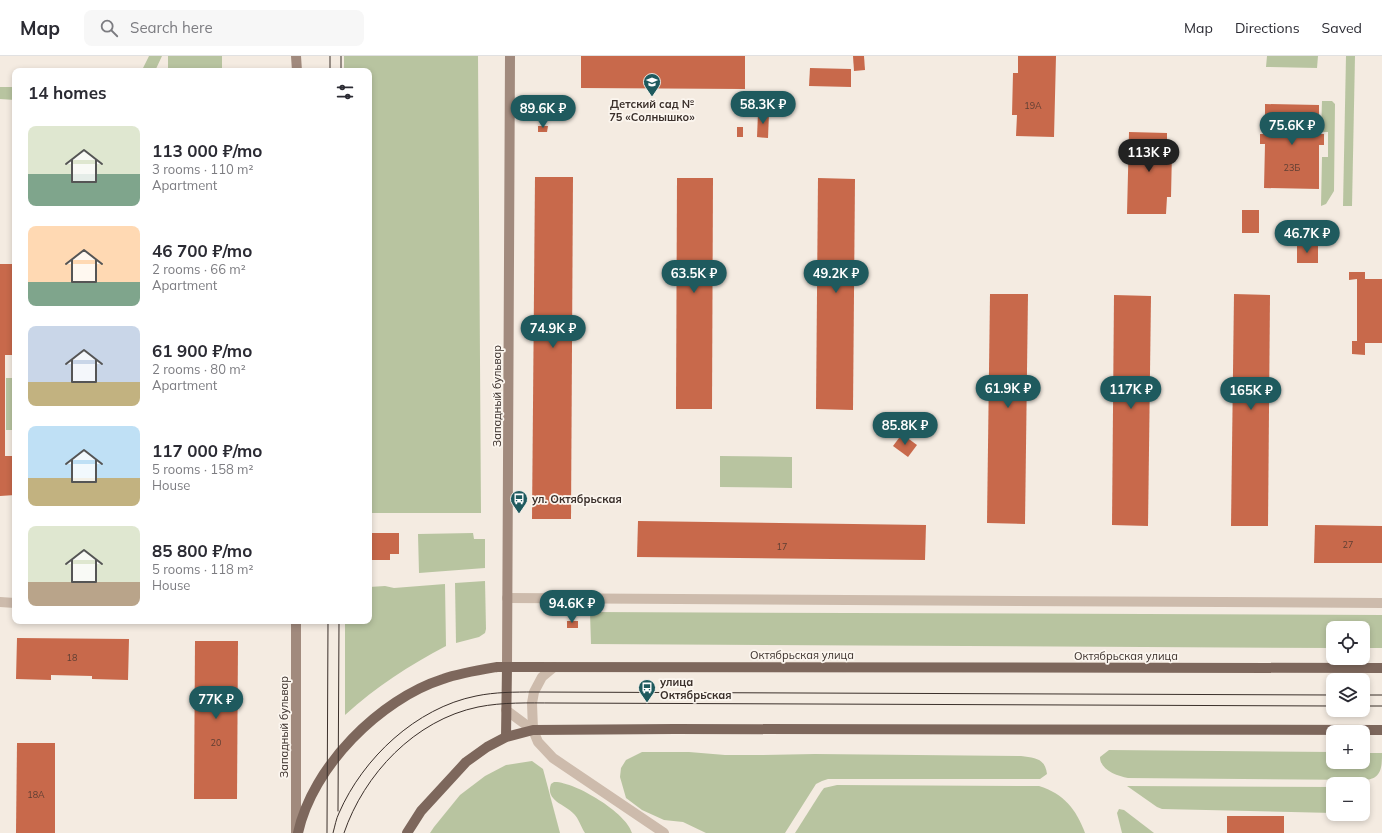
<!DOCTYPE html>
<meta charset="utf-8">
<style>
:root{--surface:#fff;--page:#f7f7f7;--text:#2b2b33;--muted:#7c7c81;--line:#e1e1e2;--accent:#1f5a5e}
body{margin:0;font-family:Mulish,sans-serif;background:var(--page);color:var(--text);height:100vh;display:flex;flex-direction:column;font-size:15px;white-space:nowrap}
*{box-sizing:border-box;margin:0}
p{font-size:13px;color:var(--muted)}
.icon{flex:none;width:22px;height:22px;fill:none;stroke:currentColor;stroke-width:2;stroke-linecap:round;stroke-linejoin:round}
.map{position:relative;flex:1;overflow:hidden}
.panel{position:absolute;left:12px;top:12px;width:360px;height:556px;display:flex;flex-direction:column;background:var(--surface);border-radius:8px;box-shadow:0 2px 6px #0003}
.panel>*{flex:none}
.tools{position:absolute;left:1326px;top:565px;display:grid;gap:8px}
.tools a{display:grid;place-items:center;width:44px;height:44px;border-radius:8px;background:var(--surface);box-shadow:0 2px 6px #0003;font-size:20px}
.price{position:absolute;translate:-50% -34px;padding:0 9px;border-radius:14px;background:var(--accent);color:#fff;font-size:13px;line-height:26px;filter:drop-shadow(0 1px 2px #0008)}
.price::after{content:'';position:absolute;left:50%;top:24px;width:12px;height:9px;margin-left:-6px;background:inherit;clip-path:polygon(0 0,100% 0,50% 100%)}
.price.on{background:#222;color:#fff}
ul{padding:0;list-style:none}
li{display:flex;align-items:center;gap:12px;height:100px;padding:0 16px}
li span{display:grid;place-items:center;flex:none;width:112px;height:80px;border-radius:8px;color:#555}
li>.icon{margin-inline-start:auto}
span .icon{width:48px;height:48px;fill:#fffc;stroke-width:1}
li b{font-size:17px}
h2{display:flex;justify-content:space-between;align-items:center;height:48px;padding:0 16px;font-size:17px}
header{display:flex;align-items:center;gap:24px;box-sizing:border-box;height:56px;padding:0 20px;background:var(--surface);border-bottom:1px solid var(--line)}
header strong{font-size:19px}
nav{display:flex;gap:22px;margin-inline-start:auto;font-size:14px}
.search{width:280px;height:36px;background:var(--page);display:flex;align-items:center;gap:10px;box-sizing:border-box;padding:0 14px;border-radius:8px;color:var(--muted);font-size:15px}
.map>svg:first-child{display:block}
</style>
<header>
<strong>Map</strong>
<div class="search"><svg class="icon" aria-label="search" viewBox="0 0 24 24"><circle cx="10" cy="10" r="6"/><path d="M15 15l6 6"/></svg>Search here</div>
<nav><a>Map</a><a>Directions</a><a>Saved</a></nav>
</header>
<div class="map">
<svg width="1382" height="777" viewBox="0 0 1382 777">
<rect width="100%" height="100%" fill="#f4ebe1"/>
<!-- green -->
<g fill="#b8c4a0">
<polygon points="149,0 162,0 155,15 141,15 143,12"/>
<rect x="168" y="0" width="54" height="15"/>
<polygon points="344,0 478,0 481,457 369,457 369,15 344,15"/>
<polygon points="1267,0 1318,0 1317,12 1266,11"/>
<polygon points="1346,0 1355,0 1352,150 1343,150"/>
<polygon points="0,31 15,31 15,44 0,43"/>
<polygon points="1322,45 1332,45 1335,48 1334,135 1326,148 1321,150 1322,101 1328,101 1328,76 1321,76"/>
<polygon points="6,322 13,322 12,374 6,374"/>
<polygon points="720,400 792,401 792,432 720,431"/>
<polygon points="473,477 474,483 485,483 485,512 419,517 418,478"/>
<polygon points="485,525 486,573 485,577 479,581 456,587 455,527"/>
<path d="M445 528 446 590C408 610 377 630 345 659V565H369V531L385 530 394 532Z"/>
<polygon points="590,556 1382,559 1382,592 1363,592 1363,572 1333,572 1333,592 591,588"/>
<path d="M1109 694 1333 696V706H1363V697H1382C1382 710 1382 723 1365 724L1128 722C1117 720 1100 714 1100 701Z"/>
<path d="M642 696H689L725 699H763L815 698 1021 700C1035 702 1045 702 1047 718L1040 723H828L822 725 816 728 785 777H706L683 766 664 764 642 754 626 742 620 721 621 712 626 704Z"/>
<polygon points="532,705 543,713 560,777 430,777 434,771 460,739 485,720 506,709"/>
<path d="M554 726C574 725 627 757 632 777H585C581 771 579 763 574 758 565 748 545 745 551 728Z"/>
<path d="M837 729 1039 730C1064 738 1076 753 1085 777H795L821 736 824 732Z"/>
<polygon points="1127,730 1333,731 1333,757 1162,753 1157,751"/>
<polygon points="1119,753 1124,754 1154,777 1122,777 1117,757"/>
</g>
<!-- building -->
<g fill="#c8694b">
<polygon points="581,0 745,0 745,33 581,32"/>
<polygon points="853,0 864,0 865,14 854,15"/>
<polygon points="1018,0 1056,0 1054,81 1016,80 1017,59 1012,59 1013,17 1018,17"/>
<polygon points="810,12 851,13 851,31 809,30"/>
<polygon points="1265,48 1319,49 1319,78 1324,78 1324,89 1319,89 1319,133 1264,132 1265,88 1260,88 1260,78 1265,78"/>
<polygon points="758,57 769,57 768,82 757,81"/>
<polygon points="538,70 548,70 547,76 538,76"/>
<rect x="737" y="71" width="6" height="10"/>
<polygon points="1129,76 1167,77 1167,95 1172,95 1171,141 1167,141 1166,158 1127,158"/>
<polygon points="535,121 573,121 571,463 532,463"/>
<polygon points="677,122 713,122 712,353 676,353"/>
<polygon points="818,122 855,123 853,354 816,353"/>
<rect x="1242" y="154" width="17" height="23"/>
<polygon points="1297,188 1318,189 1318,207 1297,207"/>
<polygon points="0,208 15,208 15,299 5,299 5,400 15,400 15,439 0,440"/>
<polygon points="1349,216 1365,216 1365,223 1382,223 1382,287 1365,287 1365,299 1352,298 1352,285 1357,285 1357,223 1349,224"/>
<polygon points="990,238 1028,238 1025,468 987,467"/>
<polygon points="1234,238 1270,239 1268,470 1231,470"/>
<polygon points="1114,239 1151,240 1148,470 1112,469"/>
<polygon points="902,378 917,389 908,401 893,390"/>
<polygon points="638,465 926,469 925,504 637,501"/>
<polygon points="1315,469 1382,470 1382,507 1314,507"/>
<polygon points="370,477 399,477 399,498 390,498 390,504 370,504"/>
<rect x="567" y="565" width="11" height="7"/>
<polygon points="17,582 129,583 128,624 92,623 92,620 51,619 51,624 16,623"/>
<polygon points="195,585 238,585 237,743 194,743"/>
<polygon points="17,687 55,687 55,777 16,777"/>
<rect x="1227" y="760" width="57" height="17"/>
</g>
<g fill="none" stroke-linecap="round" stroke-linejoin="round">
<!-- street -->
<g stroke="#cdbbac" stroke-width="10">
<polyline points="507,542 1382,547"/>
<polyline points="0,546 15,547"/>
<polyline points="554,611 542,621 534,636 532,647 533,674 538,686 553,702 664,777"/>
<polyline points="506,654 533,674"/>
</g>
<!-- secondary -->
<g stroke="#a18a7d" stroke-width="10">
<polyline points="296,0 297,15"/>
<polyline points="296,565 296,777"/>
<polyline points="507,611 510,0"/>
</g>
<!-- primary -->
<g stroke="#7d675c" stroke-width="10">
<polyline points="506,681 507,611"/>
<path d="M298 777C312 711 380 643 443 623 460 617 479 614 497 611L1382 612"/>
<polyline points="407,777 421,755 466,706 487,691 506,681 533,674 675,673 1382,674"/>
</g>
<!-- tram -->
<g stroke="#3b302b" stroke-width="1">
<polyline points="330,15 330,0"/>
<polyline points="341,15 341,0"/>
<polyline points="1363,639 1382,639"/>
<polyline points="1363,650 1382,650"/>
<polyline points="338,755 339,565"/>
<polyline points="327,777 328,565"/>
<path d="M333 777C335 770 336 763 339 757 363 702 416 652 476 640 495 636 515 636 534 636L1333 639"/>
<path d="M344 777C364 718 415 664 478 651 503 646 528 647 554 647L1333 650"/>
</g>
</g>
<!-- icons -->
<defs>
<symbol id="school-pin" viewBox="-11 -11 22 30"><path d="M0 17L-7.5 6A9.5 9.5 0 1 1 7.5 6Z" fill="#1f5a5e" stroke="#fbf5ee"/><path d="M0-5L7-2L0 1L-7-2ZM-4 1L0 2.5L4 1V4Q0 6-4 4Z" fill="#fff"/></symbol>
<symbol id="bus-pin" viewBox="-11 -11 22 30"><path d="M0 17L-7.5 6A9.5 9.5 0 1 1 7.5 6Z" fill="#1f5a5e" stroke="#fbf5ee"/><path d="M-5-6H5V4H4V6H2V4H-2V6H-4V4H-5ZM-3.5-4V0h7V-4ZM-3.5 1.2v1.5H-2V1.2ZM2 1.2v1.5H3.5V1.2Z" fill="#fff"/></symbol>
</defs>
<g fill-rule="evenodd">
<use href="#school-pin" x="642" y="16" width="20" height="27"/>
<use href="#bus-pin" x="509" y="433" width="20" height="27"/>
<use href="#bus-pin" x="637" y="622" width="20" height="27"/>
</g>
<g text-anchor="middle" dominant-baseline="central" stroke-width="3.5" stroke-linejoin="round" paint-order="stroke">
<!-- number labels -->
<g font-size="9" fill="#5e3e33">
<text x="1033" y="49">19А</text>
<text x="1292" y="111">23Б</text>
<text x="1348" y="488">27</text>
<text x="782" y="490">17</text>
<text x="72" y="601">18</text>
<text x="216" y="686">20</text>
<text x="36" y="738">18А</text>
</g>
<!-- poi labels -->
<g font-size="11" font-weight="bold" fill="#3b302b" stroke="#fbf5ee" text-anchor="start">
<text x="652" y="48" text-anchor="middle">Детский сад №<tspan x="652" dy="13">75 «Солнышко»</tspan></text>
<text x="532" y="443">ул. Октябрьская</text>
<text x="660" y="626">улица<tspan x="660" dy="13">Октябрьская</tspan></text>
</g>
<!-- street labels -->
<g font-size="11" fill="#3b302b" stroke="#fbf5ee">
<text transform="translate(497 340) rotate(-90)">Западный бульвар</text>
<text x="802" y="599">Октябрьская улица</text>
<text x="1126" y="600">Октябрьская улица</text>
<text transform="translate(284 671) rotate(-90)">Западный бульвар</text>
</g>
</g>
</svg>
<div class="tools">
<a><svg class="icon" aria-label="locate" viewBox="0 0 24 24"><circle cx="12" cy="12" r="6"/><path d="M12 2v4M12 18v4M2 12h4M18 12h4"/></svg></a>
<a><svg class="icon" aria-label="layers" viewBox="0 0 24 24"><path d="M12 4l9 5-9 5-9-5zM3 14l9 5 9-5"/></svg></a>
<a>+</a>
<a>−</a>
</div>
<b class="price" style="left:763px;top:69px">58.3K ₽</b>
<b class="price" style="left:543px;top:73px">89.6K ₽</b>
<b class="price" style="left:1292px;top:90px">75.6K ₽</b>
<b class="price on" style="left:1149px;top:117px">113K ₽</b>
<b class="price" style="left:1307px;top:198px">46.7K ₽</b>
<b class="price" style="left:694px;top:238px">63.5K ₽</b>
<b class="price" style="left:836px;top:238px">49.2K ₽</b>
<b class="price" style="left:553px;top:293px">74.9K ₽</b>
<b class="price" style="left:1008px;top:353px">61.9K ₽</b>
<b class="price" style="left:1131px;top:354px">117K ₽</b>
<b class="price" style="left:1251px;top:355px">165K ₽</b>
<b class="price" style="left:905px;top:390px">85.8K ₽</b>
<b class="price" style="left:572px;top:568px">94.6K ₽</b>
<b class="price" style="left:216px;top:664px">77K ₽</b>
<section class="panel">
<h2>14 homes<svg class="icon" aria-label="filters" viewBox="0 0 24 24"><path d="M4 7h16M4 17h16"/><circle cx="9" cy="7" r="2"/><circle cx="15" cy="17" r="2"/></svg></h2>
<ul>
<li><span style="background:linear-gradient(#dfe7d0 60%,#7fa58c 0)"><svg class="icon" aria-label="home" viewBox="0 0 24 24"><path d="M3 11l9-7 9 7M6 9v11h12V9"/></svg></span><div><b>113 000 ₽/mo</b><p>3 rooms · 110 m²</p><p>Apartment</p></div></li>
<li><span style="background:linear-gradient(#ffd9b3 70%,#7fa58c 0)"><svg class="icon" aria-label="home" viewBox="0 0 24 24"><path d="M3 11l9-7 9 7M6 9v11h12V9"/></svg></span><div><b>46 700 ₽/mo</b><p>2 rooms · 66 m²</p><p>Apartment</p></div></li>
<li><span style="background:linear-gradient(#c9d6e8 70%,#c2b280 0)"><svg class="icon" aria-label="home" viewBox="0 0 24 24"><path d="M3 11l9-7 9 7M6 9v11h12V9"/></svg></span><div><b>61 900 ₽/mo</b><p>2 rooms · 80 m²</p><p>Apartment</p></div></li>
<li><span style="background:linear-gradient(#bfe0f5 65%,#c2b280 0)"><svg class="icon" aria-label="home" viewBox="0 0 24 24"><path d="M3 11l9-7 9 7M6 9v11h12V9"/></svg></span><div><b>117 000 ₽/mo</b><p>5 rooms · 158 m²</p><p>House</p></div></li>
<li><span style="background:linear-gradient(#dfe7d0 70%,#b9a48a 0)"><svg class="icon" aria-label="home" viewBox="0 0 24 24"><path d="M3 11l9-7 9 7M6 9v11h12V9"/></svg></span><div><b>85 800 ₽/mo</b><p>5 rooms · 118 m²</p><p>House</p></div></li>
</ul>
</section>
</div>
